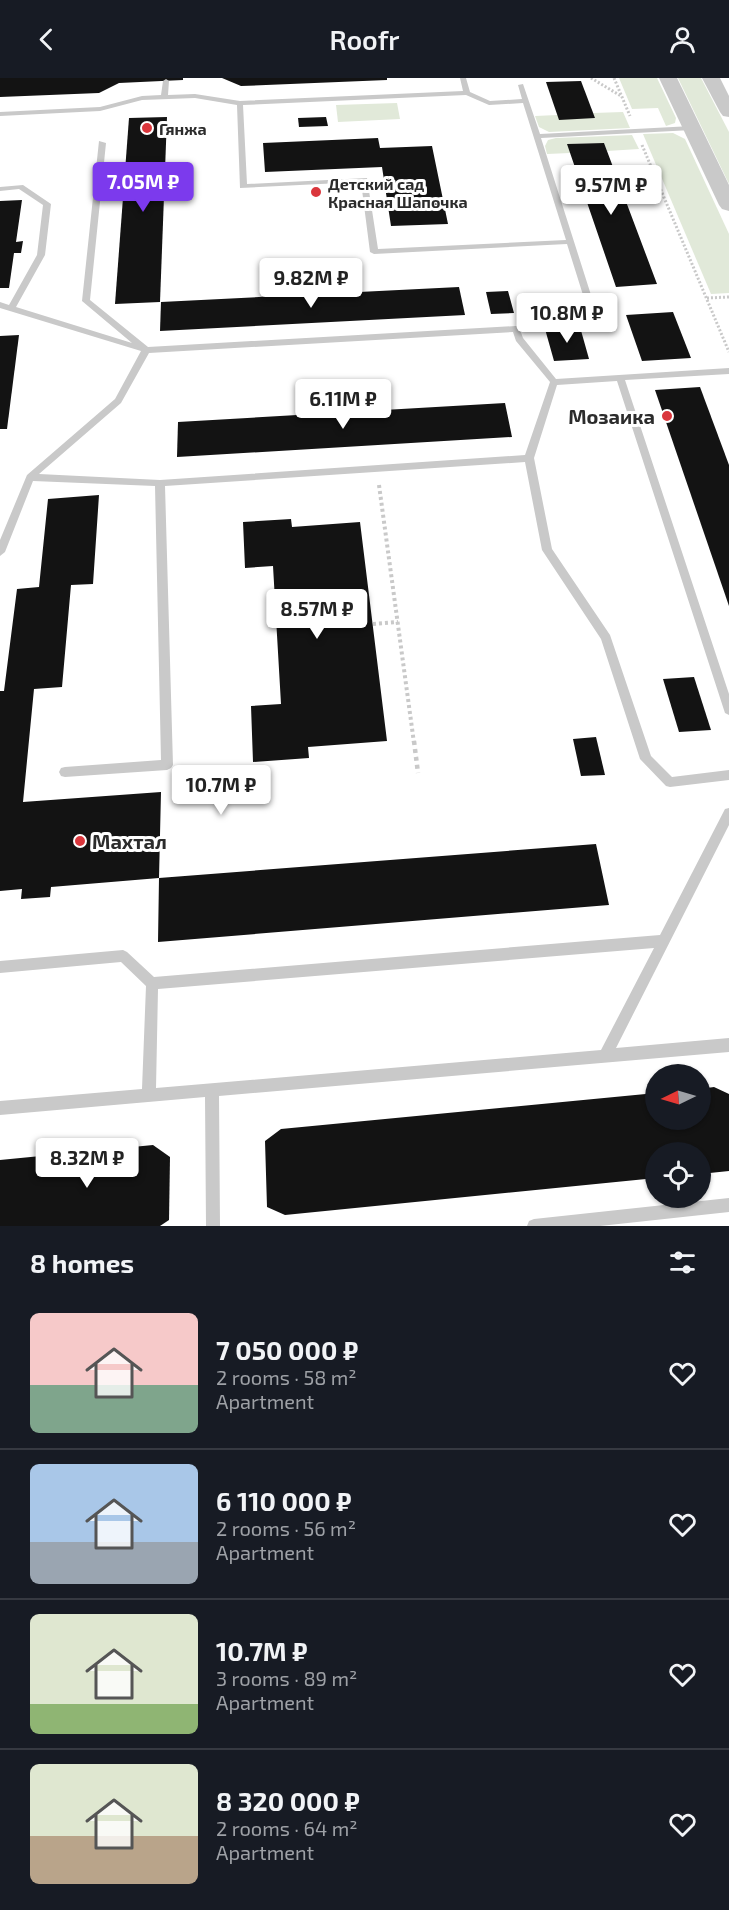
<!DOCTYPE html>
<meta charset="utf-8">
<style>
:root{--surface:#171b24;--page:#20242c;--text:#f1f3f6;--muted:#9ea1a6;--line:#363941;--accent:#7c3aed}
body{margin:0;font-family:"Exo 2",sans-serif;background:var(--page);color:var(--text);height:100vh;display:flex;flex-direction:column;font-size:22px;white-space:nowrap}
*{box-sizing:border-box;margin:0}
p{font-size:20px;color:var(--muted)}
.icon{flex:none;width:33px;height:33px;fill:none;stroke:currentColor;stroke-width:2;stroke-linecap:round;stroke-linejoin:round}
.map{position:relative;height:1148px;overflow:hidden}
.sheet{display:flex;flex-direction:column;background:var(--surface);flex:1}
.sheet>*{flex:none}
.needle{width:39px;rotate:265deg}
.fabs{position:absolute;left:645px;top:986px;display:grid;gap:12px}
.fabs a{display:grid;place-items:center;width:66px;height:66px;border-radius:50%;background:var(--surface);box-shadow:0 2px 4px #0004;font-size:30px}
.price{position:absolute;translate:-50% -51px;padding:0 14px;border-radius:6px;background:#fff;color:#222;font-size:20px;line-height:39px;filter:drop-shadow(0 2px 3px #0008)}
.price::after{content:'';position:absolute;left:50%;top:36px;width:18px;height:14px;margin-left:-9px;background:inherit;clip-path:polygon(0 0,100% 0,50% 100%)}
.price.on{background:var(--accent);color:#fff}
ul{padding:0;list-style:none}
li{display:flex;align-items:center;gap:18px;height:150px;padding:0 30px}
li+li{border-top:2px solid var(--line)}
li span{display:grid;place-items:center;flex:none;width:168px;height:120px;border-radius:9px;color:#555}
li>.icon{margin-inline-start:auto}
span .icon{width:72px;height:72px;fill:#fffc;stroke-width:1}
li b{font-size:26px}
h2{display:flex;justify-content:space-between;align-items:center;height:72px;padding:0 30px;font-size:26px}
header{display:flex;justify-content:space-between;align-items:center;height:78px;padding:0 30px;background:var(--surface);font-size:27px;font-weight:600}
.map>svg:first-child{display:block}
</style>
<header><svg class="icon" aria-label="back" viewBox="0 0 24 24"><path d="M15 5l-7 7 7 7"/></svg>Roofr<svg class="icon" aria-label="person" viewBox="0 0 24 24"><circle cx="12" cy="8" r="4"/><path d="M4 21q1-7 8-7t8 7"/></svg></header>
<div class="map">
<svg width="729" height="1148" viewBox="0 0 729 1148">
<rect width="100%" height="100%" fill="#fff"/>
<!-- green -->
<g fill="#e1e9d9">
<polygon points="619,0 657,0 676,40 675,45 666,48 658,30 632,31"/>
<polygon points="678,0 701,0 729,54 729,106"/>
<polygon points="397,25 400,41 338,44 336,27"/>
<polygon points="623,34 630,50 549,54 539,49 535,38 557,37 595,40 593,35"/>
<polygon points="673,55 685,61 729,156 729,215 711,216 643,56"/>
<polygon points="632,57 639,71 607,73 604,65 568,66 570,75 547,76 545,68 548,62 556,60"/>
</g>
<!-- building -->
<g fill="#131313">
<polygon points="0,0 183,0 183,2 119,5 99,15 0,19"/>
<polygon points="222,0 387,0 387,2 241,8"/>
<polygon points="581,3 595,40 559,42 546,4"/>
<polygon points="167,39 160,224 115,226 129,40"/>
<polygon points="326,39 328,48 299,49 298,40"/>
<polygon points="378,60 380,70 432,68 448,146 391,148 382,89 265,94 263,65"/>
<polygon points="604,65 607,73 657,206 616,209 567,66"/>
<polygon points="22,122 16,164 23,163 21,175 14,175 9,210 0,210 0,123"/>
<polygon points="459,209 465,237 160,253 161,224"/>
<polygon points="508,213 514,235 491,236 486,214"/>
<polygon points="673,234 691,280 642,283 626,237"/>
<polygon points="580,249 589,281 554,283 545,251"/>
<polygon points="19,257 7,351 0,351 0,258"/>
<polygon points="700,309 729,387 729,528 655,312"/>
<polygon points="505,325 512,359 177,379 178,344"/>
<polygon points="99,417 93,506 71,507 62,609 34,611 23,724 161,714 159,800 596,766 609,827 158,864 159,800 51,809 50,819 21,821 22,811 0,813 0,613 4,613 17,511 39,509 48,421"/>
<polygon points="291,441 292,449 360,444 387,663 308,669 309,680 253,684 251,628 281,626 273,488 245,490 243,444"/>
<polygon points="694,599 711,652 679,654 663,601"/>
<polygon points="596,659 605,697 581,698 573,661"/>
<polygon points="714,1009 729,1016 729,1093 700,1096 700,1074 656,1074 656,1100 285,1137 267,1129 265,1063 281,1051 656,1015 656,1041 700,1041 700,1011"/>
<polygon points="153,1067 170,1079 169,1142 160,1148 0,1148 0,1082"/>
</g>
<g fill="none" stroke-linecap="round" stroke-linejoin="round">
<!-- path-far2 -->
<g stroke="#c9c9c9" stroke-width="3" stroke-dasharray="2 2" stroke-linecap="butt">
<polyline points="591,0 621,18"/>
<polyline points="614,0 630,38"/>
<polyline points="642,67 729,274"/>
<polyline points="707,220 729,219"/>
</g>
<!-- path-far1 -->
<g stroke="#c9c9c9" stroke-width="4" stroke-dasharray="3 3" stroke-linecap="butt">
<polyline points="379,407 414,665"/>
<polyline points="373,546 398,544"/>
</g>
<!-- path -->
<polyline stroke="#c9c9c9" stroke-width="4.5" stroke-dasharray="4 4" stroke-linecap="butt" points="414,663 418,695"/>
<!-- service -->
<g fill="#c9c9c9" fill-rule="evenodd">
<path d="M460 0H466L470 14 490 23 522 21 518 7 523 6 540 56 692 48 695 50 692 52 541 60 591 217 590 219 587 220 583 217 567 166 374 176 370 174 361 104 240 110 237 27 195 20 142 22 100 33 0 38V34L100 29 142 18 161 17 163 3 166 1 169 3 168 17 195 16 240 23 463 13ZM466 17 489 27 523 25 566 162 378 171 367 100 247 106 243 27Z"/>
<path d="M99 63 106 65 90 222 148 269 516 248 519 249 523 260 556 301 729 290V296L625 302 729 616V637L725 635 724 632 617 303 557 307 534 380 552 471 610 557 651 678 672 699 729 692V702L670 709 666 708 640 681 601 561 542 472 525 384 165 408 173 687 171 690 167 692 65 699 61 698 59 694 61 690 65 689 161 682 155 408 33 403 5 474 0 478V462L27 397 115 321 141 273 0 230V224L9 227 37 177 43 127 19 111 0 113V109L23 107 51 126 45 177 16 229 132 265 82 223ZM513 254 516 263 550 304 525 377 160 402 39 396 121 325 149 275Z"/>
<path d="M729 730V747L616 970 729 960V974L219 1018 220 1148H206L205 1019 0 1037V1023L142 1011 146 908 121 884 0 895V883L123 872 127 874 154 899 660 857 725 731ZM654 870 601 972 156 1010 158 911Z"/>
<polygon points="729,1120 729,1134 600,1148 527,1148 529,1143 534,1141"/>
</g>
<!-- tertiary -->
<g fill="#c9c9c9" fill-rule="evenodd">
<polygon points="659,0 677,0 729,107 729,133 722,131 719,127"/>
<polygon points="702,0 720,0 729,18 729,39 723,38 720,34"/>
</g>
</g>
<!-- markers -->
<g fill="#da363c" stroke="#fff" stroke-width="2">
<circle cx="147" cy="50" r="6"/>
<circle cx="316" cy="114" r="6"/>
<circle cx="667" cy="338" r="6"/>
<circle cx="80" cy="763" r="6"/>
</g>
<g text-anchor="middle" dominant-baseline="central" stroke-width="6" stroke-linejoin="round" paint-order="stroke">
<!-- far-poi labels -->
<g font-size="16" font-weight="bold" fill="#2c2c2c" stroke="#fff" text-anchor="start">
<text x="159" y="50">Гянжа</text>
<text x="328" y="105">Детский сад<tspan x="328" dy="18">Красная Шапочка</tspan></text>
</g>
<!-- poi labels -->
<g font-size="20" font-weight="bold" fill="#2c2c2c" stroke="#fff" text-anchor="end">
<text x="655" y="338">Мозаика</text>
<text x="92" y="763" text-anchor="start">Махтал</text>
</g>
</g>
</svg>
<div class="fabs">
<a><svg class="needle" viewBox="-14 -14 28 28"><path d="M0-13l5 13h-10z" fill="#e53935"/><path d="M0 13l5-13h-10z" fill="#9ea1a6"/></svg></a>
<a><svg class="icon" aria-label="locate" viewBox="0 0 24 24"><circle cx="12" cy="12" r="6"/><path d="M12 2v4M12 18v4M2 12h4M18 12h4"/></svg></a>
</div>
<b class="price on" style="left:143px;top:135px">7.05M ₽</b>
<b class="price" style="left:611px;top:138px">9.57M ₽</b>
<b class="price" style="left:311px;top:231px">9.82M ₽</b>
<b class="price" style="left:567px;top:266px">10.8M ₽</b>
<b class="price" style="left:343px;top:352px">6.11M ₽</b>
<b class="price" style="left:317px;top:562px">8.57M ₽</b>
<b class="price" style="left:221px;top:738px">10.7M ₽</b>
<b class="price" style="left:87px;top:1111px">8.32M ₽</b>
</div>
<section class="sheet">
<h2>8 homes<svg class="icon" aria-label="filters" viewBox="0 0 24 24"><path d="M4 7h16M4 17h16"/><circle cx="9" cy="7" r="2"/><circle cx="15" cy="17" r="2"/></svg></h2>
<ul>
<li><span style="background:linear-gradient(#f6c9c9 60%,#7fa58c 0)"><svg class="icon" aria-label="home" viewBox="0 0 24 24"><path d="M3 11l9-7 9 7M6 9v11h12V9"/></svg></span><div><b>7 050 000 ₽</b><p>2 rooms · 58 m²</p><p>Apartment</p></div><svg class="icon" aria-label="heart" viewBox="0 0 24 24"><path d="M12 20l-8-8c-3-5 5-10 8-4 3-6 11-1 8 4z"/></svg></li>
<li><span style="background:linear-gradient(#a9c7e8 65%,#9aa5b1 0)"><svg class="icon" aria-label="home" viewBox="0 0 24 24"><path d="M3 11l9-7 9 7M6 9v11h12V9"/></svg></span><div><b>6 110 000 ₽</b><p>2 rooms · 56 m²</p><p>Apartment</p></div><svg class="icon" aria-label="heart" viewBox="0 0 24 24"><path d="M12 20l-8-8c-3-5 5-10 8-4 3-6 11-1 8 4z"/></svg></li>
<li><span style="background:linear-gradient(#dfe7d0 75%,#8fb573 0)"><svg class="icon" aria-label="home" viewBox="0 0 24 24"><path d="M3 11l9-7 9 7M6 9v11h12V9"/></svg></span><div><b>10.7M ₽</b><p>3 rooms · 89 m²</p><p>Apartment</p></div><svg class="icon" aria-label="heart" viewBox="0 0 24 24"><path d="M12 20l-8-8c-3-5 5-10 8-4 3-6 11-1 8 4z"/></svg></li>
<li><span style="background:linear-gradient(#dfe7d0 60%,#b9a48a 0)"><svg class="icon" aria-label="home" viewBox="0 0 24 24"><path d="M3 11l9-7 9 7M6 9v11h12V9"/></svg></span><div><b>8 320 000 ₽</b><p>2 rooms · 64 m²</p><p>Apartment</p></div><svg class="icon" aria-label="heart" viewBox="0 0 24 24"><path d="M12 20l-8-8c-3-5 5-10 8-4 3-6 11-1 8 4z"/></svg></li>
</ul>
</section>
